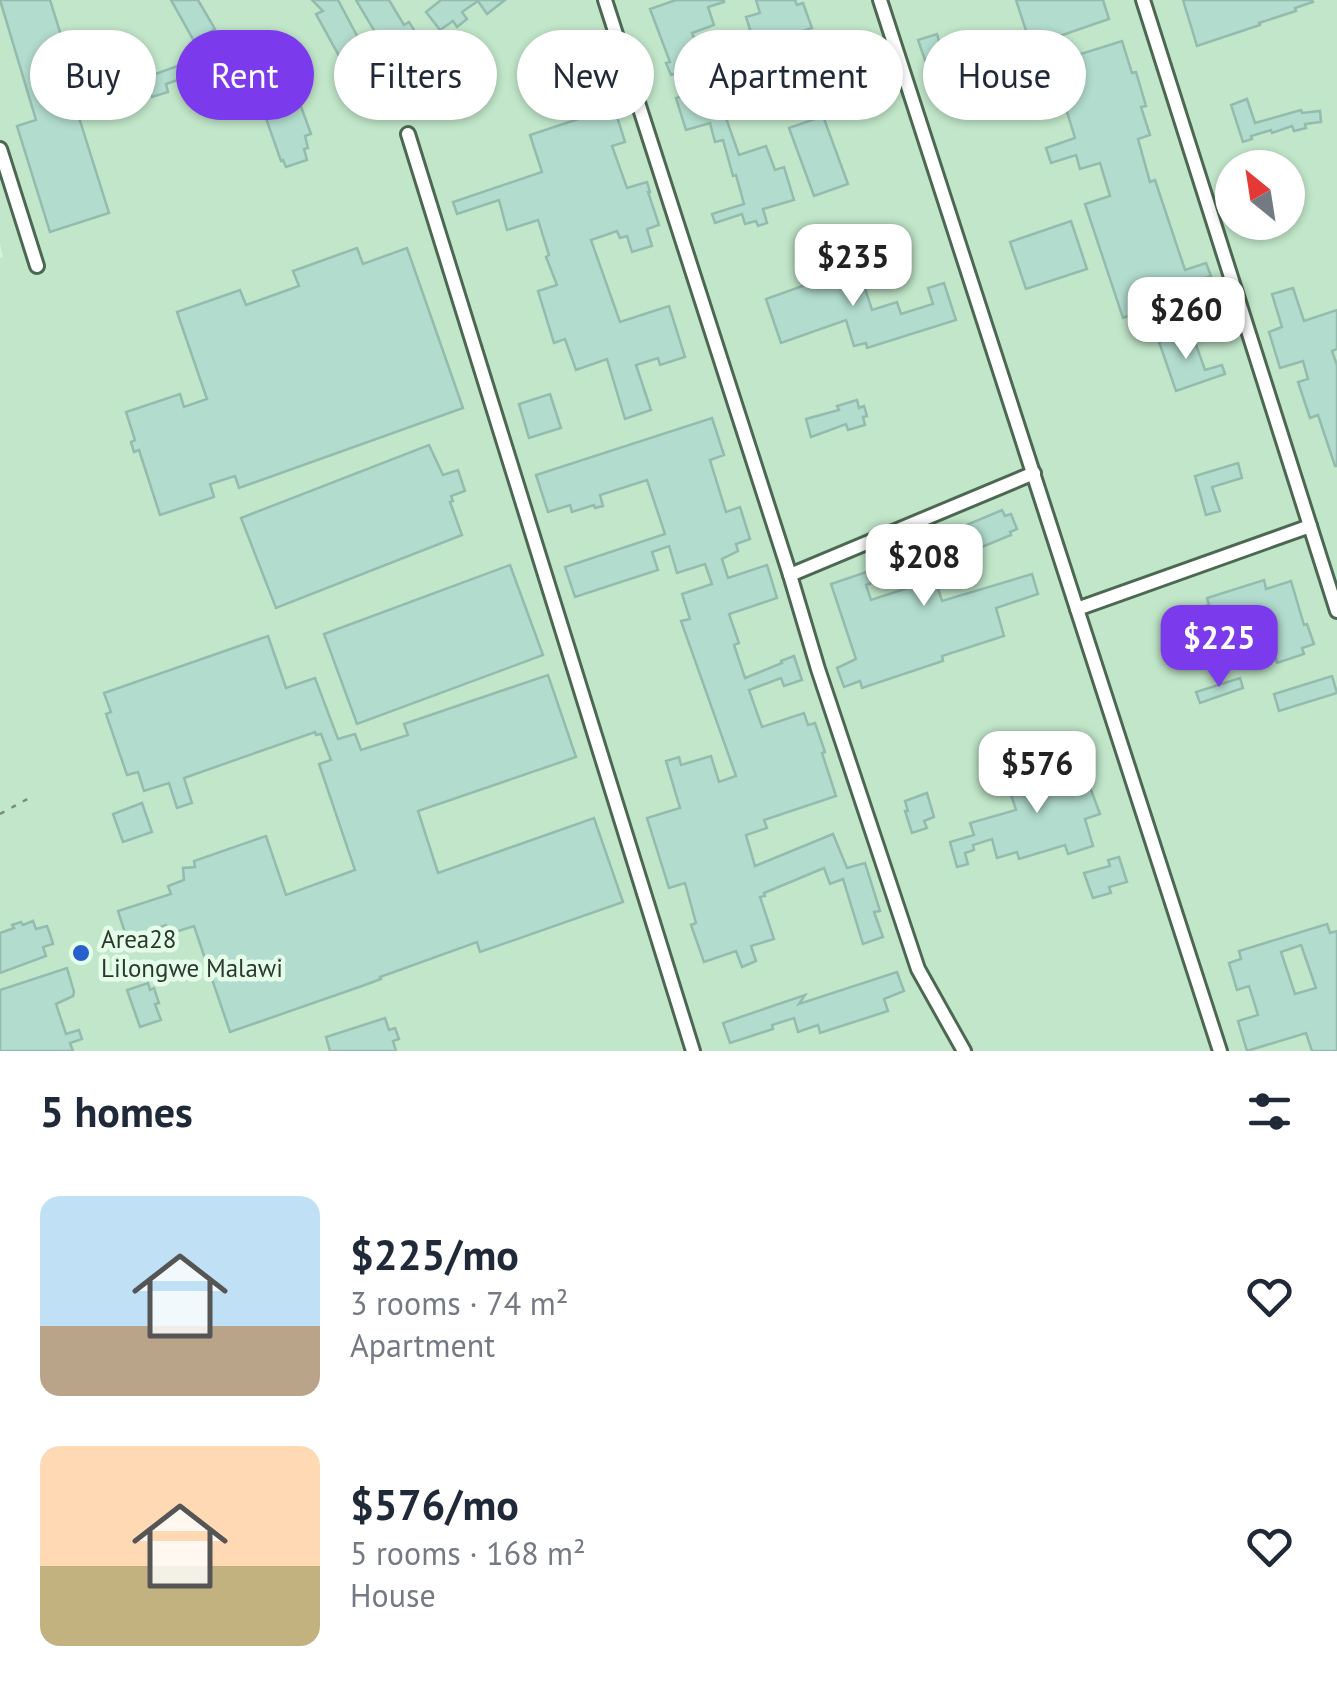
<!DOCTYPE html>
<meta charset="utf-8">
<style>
:root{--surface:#fff;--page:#f6f6f7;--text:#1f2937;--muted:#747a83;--accent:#7c3aed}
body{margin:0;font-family:"PT Sans",sans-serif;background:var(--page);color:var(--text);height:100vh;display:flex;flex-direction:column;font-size:38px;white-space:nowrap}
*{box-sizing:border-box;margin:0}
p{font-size:32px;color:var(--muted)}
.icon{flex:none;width:55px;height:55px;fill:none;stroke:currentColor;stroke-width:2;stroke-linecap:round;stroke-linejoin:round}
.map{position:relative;height:1051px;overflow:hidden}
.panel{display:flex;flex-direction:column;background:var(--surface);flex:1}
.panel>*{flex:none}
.top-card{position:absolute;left:30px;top:30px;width:1278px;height:90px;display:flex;gap:20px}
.needle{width:65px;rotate:330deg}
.buttons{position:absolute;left:1215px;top:150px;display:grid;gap:20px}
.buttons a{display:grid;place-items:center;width:90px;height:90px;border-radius:50%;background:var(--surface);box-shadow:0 2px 8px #0004;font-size:50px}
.price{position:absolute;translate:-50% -85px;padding:0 22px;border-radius:20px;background:#fff;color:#222;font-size:32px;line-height:65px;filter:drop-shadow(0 2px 5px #0008)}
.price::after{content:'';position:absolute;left:50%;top:60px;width:30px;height:22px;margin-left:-15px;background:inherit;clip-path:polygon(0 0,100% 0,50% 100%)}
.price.current{background:var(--accent);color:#fff}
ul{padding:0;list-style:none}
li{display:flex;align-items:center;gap:30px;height:250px;padding:0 40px}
li span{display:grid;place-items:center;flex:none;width:280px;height:200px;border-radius:20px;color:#555}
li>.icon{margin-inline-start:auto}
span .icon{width:120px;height:120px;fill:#fffc;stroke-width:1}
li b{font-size:42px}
h2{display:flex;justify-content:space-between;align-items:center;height:120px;padding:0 40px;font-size:42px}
.chip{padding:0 35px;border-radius:45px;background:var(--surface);box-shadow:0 2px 8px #0004;font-size:35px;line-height:90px}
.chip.current{background:var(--accent);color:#fff}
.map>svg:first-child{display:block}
</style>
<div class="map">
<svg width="1337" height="1051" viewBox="0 0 1337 1051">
<rect width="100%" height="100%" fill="#d3f3da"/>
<!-- built -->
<path fill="#c1e6c9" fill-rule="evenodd" d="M0 0H1337V1051H0V258L3 257 0 244ZM1232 168H1288V222H1232Z"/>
<!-- building -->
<g fill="#b2dcce" stroke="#93bbae" stroke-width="2.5" fill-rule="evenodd">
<polygon points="0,0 50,0 80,96 97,93 100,102 76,108 109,213 50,232 17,126 36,120"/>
<polygon points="171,0 198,0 215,29 194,41"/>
<polygon points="312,0 338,0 365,51 343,63 316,14 323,11"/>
<polygon points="356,0 389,0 404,25 409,22 416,33 408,42 428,61 410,79 414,83 404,93 400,89 385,105 369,89 394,64"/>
<polygon points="441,0 505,0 487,14 478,1 462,12 467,19 457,27 453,21 440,30 426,12"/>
<polygon points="676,0 724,0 724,2 708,7 714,25 692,33 699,51 709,48 713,59 671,75 666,63 670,62 650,9"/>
<polygon points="756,0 795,0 797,5 803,3 812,28 770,42 769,40 755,45 746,17 760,13"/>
<polygon points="1016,0 1103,0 1109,19 1031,46"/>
<polygon points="1183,0 1312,0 1313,2 1295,8 1296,11 1259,23 1260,25 1197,46"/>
<polygon points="937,34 942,52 935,54 943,77 932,80 918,40"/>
<polygon points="265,37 279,69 287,68 311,134 305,136 308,148 304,149 307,160 286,167 283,160 281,161 240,44"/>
<polygon points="596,38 611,89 578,99 562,48"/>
<polygon points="1122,41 1132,73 1136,72 1146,106 1141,107 1150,135 1138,139 1150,182 1155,180 1185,270 1206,263 1211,276 1189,283 1193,294 1123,318 1085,204 1110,196 1100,163 1080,169 1076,155 1051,163 1046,148 1075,138 1052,63"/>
<polygon points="847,51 855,87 834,92 825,56"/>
<polygon points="191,61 195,74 166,84 168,92 152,97 150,93 147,94 144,83 148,82 147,77"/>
<polygon points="753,65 761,91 744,96 749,111 726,118 739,155 766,146 775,170 784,167 794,200 763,209 767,223 758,226 756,221 745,224 742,214 715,223 712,214 744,204 736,175 733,176 723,140 715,142 710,123 686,130 676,98 745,77 742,68"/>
<polygon points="1247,99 1255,123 1301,110 1302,113 1320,111 1321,122 1305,124 1306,128 1294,131 1292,126 1272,133 1271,130 1251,136 1252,139 1243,142 1231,105"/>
<polygon points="614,107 625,142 612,146 627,188 647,182 650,192 648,192 659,225 647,229 652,246 632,252 627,236 620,238 617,231 591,240 620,322 669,306 685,357 660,365 658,358 636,365 651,410 625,419 607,359 576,370 565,339 554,343 538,291 557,285 546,257 549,255 538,220 507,230 499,200 457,214 453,202 542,172 530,135"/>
<polygon points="823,116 848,184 814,196 789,128"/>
<polygon points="1071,221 1087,269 1026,289 1010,242"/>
<polygon points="357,248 363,264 407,248 463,408 239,488 235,476 210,484 214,497 160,515 139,450 134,452 131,442 135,440 126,412 180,394 184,407 207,399 177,312 240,290 246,305 299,286 293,271"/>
<polygon points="859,250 862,262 857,264 872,310 897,302 901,314 933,304 928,288 944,283 956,320 867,348 866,343 854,346 846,320 781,343 766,299 839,273 834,258"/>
<polygon points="1293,288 1304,321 1337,310 1337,349 1332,351 1337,365 1337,466 1335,466 1318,415 1310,418 1298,382 1308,379 1303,361 1280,368 1269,332 1282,327 1272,294"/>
<polygon points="1191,331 1205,370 1222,365 1225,374 1176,391 1159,342"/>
<polygon points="550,394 561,428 529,438 519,404"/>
<polygon points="857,400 859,408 864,406 867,416 863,417 865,425 848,430 846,424 811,437 806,419 839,410 837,406"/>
<polygon points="712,418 724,455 710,460 726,512 740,507 750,539 736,544 738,551 722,559 728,578 767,565 777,598 729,614 739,643 734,645 745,678 782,663 781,661 794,656 802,680 784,686 781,678 749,690 762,727 804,713 808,725 815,723 825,752 822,753 836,796 764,820 767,828 746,835 755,866 833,834 847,868 865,863 880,911 874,912 883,937 863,944 843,879 830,884 824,868 764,893 765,896 760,897 774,939 751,946 756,961 742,967 736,951 704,962 691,925 696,923 685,883 669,888 647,818 680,808 666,761 679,757 681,765 711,756 719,782 736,776 681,621 690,619 682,594 712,584 705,564 677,573 669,546 652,552 658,570 575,597 565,567 665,534 647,480 600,495 603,506 595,508 594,505 572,512 570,505 548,512 536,475"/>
<polygon points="429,445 443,475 458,470 465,491 451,496 453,501 450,502 462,535 276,608 241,518"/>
<polygon points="1238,463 1242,478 1212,487 1220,511 1206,515 1195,476"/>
<polygon points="1002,510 1005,516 1011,514 1017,529 1010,532 1011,535 936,566 933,561 866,585 871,600 935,579 942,601 1032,574 1038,594 996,608 1004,636 942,656 943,661 862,688 860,681 844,687 837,668 856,659 831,584 917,555 915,550 927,546 926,542"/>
<polygon points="510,565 543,655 357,724 324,634"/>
<polygon points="1264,580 1266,589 1291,581 1304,625 1307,624 1314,644 1302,648 1304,654 1277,663 1268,629 1221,644 1220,640 1210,643 1204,621 1195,624 1191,610 1209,605 1207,598"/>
<polygon points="268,636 286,688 315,678 338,739 355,734 361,750 408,735 404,724 548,675 576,757 418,811 438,873 594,818 623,902 480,952 477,942 380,977 381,979 362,986 230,1032 194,926 169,934 166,925 127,939 118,911 171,894 168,886 184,880 183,868 195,867 194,861 266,836 286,895 355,870 319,764 331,760 321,734 316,735 315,732 184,778 192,803 177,808 169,783 144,791 138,772 127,775 106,714 111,712 104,693"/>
<polygon points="1332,676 1337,693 1279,711 1274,694"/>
<polygon points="1240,678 1243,688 1200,703 1196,692"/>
<polygon points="1074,757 1083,784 1088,782 1100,814 1085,819 1093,846 1068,854 1065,845 1019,859 1017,852 997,858 992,839 973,845 974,850 965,853 968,864 957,867 950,842 974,835 970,823 1016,810 1004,772 1026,766 1031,781 1053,775 1050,764"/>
<polygon points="927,793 934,817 924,821 927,828 912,833 905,811 908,811 905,801"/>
<polygon points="142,803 152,832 123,842 113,814"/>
<polygon points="1119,857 1127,882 1109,887 1111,893 1093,898 1084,873 1110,866 1108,860"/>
<polygon points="33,921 36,929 47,926 50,934 53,944 43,947 46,956 0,973 0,933 14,928 12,925 21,922 23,925"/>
<path d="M1327 924 1330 933 1337 931V1051H1312L1306 1033 1247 1051 1238 1021 1258 1015 1249 986 1237 990 1229 963 1241 959 1239 951ZM1301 945 1316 988 1295 994 1281 952Z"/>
<polygon points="67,968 74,992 73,996 56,1004 66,1034 79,1030 82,1039 70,1043 73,1051 0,1051 0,990"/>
<polygon points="897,972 904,991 884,999 888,1011 820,1033 818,1025 798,1032 794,1018 772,1025 773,1029 730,1043 723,1023 805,995 799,1004"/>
<polygon points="148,983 150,990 154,988 159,1003 155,1004 161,1020 140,1027 127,990"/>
<polygon points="385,1018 389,1030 395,1028 399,1039 393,1041 396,1051 330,1051 326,1037"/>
</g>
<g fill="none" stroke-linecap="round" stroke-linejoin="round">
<defs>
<g id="minor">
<polyline points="605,0 790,575 818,669 918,969 964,1051"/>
<polyline points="880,0 1220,1051"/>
<polyline points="1143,0 1337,611"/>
<polyline points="408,134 693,1051"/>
<polyline points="0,149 37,266"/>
<polyline points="790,575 1034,473"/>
<polyline points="1077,609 1310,526"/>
</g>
</defs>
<!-- minor casing -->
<use href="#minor" stroke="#4c6852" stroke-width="18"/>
<!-- path -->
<polyline stroke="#788d7c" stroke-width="2.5" stroke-dasharray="5 8" stroke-linecap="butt" points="0,814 31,797"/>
<!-- minor -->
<use href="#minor" stroke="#fff" stroke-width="12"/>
</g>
<!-- markers -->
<circle fill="#2760cd" stroke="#e5feea" stroke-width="4" cx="81" cy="953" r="10"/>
<g text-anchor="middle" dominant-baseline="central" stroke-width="9" stroke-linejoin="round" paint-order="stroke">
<!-- poi labels -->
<g font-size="25" fill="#2c382e" stroke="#e5feea" text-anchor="start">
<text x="101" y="939">Area28<tspan x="101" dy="29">Lilongwe Malawi</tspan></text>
</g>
</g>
</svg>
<div class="buttons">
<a><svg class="needle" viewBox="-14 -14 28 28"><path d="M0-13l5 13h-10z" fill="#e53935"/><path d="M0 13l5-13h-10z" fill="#747a83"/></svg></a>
</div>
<b class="price" style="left:853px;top:309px">$235</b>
<b class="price" style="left:1186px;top:362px">$260</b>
<b class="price" style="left:924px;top:609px">$208</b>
<b class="price current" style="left:1219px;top:690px">$225</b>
<b class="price" style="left:1037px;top:816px">$576</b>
<div class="top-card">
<a class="chip">Buy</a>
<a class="chip current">Rent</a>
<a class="chip">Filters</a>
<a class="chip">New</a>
<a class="chip">Apartment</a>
<a class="chip">House</a>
</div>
</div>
<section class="panel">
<h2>5 homes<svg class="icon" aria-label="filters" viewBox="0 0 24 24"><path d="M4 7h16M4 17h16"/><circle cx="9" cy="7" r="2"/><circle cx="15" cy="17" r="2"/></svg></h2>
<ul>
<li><span style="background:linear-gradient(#bfe0f5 65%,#b9a48a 0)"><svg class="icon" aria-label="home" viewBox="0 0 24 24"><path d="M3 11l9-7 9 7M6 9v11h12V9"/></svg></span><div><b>$225/mo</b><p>3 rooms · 74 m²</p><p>Apartment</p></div><svg class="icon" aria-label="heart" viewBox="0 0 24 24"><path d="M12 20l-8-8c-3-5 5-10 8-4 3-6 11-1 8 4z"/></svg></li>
<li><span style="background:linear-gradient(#ffd9b3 60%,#c2b280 0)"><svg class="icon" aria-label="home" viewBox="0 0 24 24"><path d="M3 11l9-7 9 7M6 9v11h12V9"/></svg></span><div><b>$576/mo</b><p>5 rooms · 168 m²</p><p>House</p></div><svg class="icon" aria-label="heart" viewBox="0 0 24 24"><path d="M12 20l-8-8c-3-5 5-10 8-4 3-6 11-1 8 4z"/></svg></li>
</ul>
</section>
